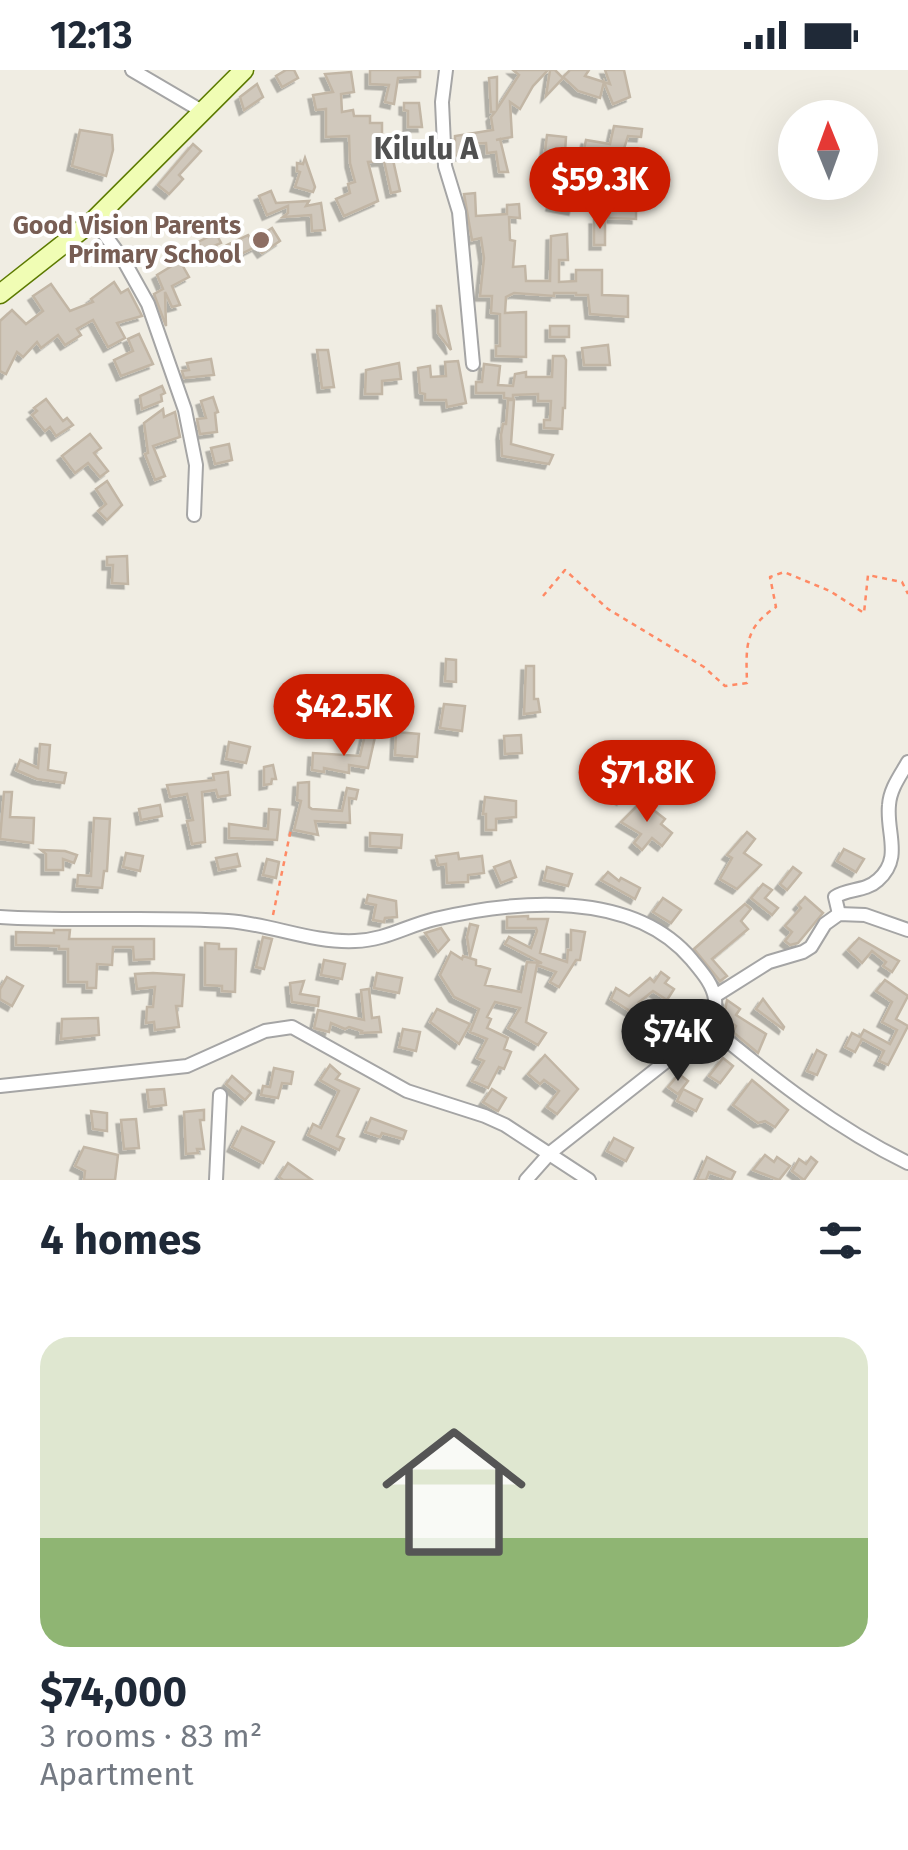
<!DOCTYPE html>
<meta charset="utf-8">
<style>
:root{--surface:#fff;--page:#f2f2f3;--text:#1f2937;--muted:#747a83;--line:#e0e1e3;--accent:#cc1c00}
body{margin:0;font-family:"Fira Sans",sans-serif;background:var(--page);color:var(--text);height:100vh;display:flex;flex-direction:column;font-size:38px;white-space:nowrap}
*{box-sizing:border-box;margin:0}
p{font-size:32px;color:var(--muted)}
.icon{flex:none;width:55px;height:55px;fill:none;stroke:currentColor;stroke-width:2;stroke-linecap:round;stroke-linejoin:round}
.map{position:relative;height:1110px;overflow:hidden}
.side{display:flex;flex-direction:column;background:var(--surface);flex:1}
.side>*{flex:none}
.needle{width:65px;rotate:359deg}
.fabs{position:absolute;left:778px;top:30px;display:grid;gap:20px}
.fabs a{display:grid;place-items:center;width:100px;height:100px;border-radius:50%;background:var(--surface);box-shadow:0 10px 40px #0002;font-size:50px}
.price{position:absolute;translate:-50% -85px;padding:0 22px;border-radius:35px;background:var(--accent);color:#fff;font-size:32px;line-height:65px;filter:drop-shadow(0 2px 5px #0008)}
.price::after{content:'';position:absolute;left:50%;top:60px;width:30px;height:22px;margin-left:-15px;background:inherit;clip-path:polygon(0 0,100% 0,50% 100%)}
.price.active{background:#222;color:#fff}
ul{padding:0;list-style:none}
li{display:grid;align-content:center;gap:20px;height:530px;padding:0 40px}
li+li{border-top:2px solid var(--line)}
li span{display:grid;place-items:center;height:310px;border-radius:30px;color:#555}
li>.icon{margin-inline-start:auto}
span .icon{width:180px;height:180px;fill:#fffc;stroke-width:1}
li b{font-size:42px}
h2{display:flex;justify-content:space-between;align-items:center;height:120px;padding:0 40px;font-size:42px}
.status{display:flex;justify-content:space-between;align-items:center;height:70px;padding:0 50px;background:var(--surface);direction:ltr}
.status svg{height:28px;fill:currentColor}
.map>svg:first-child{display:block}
</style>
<div class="status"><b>12:13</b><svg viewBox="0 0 49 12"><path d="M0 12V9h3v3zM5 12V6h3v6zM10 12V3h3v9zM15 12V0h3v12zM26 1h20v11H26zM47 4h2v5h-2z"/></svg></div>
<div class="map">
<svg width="908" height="1110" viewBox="0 0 908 1110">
<defs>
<filter id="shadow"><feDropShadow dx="-4.5" dy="4.5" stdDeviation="0" flood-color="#0004"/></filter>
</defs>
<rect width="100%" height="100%" fill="#f0ede3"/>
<!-- building -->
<g fill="#d0c8bc" stroke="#c2b6a5" stroke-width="2.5" filter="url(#shadow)">
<polygon points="286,0 294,0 298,8 282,17 276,6"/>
<polygon points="370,0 420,0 420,7 398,8 394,34 385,32 389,15 370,14"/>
<polygon points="513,0 548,0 533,16 520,39 510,32 512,67 496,70 500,69 508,102 499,102 496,82 487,83 486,73 468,74 468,85 455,86 455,66 493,60 491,47 495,42 491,42 489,8 497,7 497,39 519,5"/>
<polygon points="550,0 555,0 563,8 546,26"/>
<polygon points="570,0 589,0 585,6 610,14 605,0 624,0 630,27 613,34 604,12 600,28 578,21 563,7"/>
<polygon points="351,2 354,22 341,24 342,42 353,40 354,46 370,46 370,53 382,53 382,68 396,67 398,90 393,90 400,121 391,123 384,91 368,92 378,131 344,146 336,129 350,123 348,114 355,112 350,93 349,66 326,67 326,39 316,40 313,25 333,22 325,4"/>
<polygon points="257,14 263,27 244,40 240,27"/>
<polygon points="404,33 419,33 422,57 408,57 408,41 404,40"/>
<polygon points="614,56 642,59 641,67 628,66 621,88 602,82 601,88 583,84 586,70 610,74"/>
<polygon points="80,60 112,65 113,80 106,106 72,96"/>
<polygon points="547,65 566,67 565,83 545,81"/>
<polygon points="193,74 201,81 179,105 183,109 169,124 158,115"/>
<polygon points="305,88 315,117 313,122 295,117 300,102 297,101 297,93 303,94"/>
<polygon points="271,121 276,133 309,131 306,136 321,133 325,160 312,161 311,145 283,147 288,143 288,136 267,145 259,126"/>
<polygon points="475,123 476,146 507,144 507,135 519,134 520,148 509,147 510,170 515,171 513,197 525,196 526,211 550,211 551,166 567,164 568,190 559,190 559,212 576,211 576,200 602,200 602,225 628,226 628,247 590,244 588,225 576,225 576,223 554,223 554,226 514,223 506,227 505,243 526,242 526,287 496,286 496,276 500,276 500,244 491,243 492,226 480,226 484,188 481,168 472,170 464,124"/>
<polygon points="553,126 575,130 573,140 551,136"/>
<polygon points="609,126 621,126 621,134 636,133 636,149 609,148"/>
<rect x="594" y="150" width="11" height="25"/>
<polygon points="272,158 280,171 262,183 253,170"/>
<polygon points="216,163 221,173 203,181 198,172"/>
<polygon points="248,165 255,177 235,187 227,175"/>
<polygon points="180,191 189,207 172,216 180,235 172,237 165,222 166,256 154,224 163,219 157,205"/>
<polygon points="114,212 121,223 128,219 142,246 117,253 125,268 108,277 93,250 77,259 81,265 65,275 58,265 41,278 37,272 23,287 17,282 6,304 0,301 0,251 12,240 26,254 43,241 33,226 51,214 70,241 93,232 91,229"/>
<polygon points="437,236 441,236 451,280 438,263"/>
<rect x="550" y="256" width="19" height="11"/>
<polygon points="139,264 153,294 121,306 114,290 133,281 128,269"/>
<polygon points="608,275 610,295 584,295 582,278"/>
<polygon points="317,280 328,280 334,317 322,318"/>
<polygon points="553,286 564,286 566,290 565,338 563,338 562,359 544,358 544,350 550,350 551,331 538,331 538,324 513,325 513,329 504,328 504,323 476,323 476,312 482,312 484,294 500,296 498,315 513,316 515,304 526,302 526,307 552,307"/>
<polygon points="211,289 214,305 184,308 182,301 189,300 187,293"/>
<polygon points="458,291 466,333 447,337 446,330 425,330 425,324 420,323 418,298 430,296 431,307 446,306 445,292"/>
<polygon points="399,293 401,309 382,311 382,324 365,324 366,300"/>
<polygon points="162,316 165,323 161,325 162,331 142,339 140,326"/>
<polygon points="213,327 218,342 215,343 217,362 200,364 197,349 206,348 201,331"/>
<polygon points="46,329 63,351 67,348 73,355 56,366 50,357 45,361 32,345 37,341 34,338"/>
<polygon points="508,330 514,330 511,374 553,385 549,394 502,386 501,365 503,354 506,354"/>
<polygon points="163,339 164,347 175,342 180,367 153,376 165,406 155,410 145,384 148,383 144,353"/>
<polygon points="90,364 101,378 94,383 108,401 100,407 88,393 75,403 62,386"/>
<polygon points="229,374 232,390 215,394 211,378"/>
<polygon points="107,411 122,435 107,450 98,441 106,434 96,419"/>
<polygon points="127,486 128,514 112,513 113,495 107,495 107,487"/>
<polygon points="446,589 456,590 456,612 445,611"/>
<polygon points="526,596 534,596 534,629 538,629 540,642 524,644"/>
<polygon points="444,634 465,636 462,661 440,658"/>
<polygon points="396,662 419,664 417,687 395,685"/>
<polygon points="365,665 375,667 368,698 349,695 349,703 324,698 324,702 312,700 313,683 360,686"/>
<polygon points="521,665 522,683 505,684 504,666"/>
<polygon points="229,672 250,677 246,693 226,689"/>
<polygon points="40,674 50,675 48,700 66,703 64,713 37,709 16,700 20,690 38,698"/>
<polygon points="678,675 690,678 680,707 660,700 662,694 648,691 650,683 663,686 666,677 677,679"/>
<polygon points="273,695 276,709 272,709 271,714 264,715 264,697"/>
<polygon points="228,702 230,725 218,727 216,720 202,722 205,772 192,774 187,751 193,750 187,724 170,727 167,715 214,710 213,704"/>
<polygon points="619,707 642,712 640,721 628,718 621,730 612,724"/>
<polygon points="309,712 309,737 312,739 342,741 347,718 358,720 356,729 349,728 350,753 315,751 318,765 294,760 301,731 297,730 298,713"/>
<polygon points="4,722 12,722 10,747 34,748 33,773 0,769"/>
<polygon points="485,727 516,731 516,747 496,749 496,760 486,760 486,744 483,744"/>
<polygon points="642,731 665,749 661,754 672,763 662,776 652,768 642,780 634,773 641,764 621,752"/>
<polygon points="160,735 162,746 141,750 139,739"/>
<polygon points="269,739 280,740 277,770 229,768 229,754 268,759"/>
<polygon points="94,748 110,749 107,801 104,801 102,818 77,816 78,805 91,806"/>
<polygon points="747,762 755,769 744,783 761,795 737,819 720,809 732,788 727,785"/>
<polygon points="370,763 402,765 401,778 370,776"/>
<polygon points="844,779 864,789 856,802 837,791"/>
<polygon points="41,780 65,781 77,785 74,793 63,789 63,800 46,800 46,784"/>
<polygon points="126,783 143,786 140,801 123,797"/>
<polygon points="458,783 459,789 482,786 484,803 468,805 468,812 447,813 446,794 438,795 436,786"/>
<polygon points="237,784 240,796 219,800 216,788"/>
<polygon points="267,789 279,792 276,808 263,805"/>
<polygon points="510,791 516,807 501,813 494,797"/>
<polygon points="547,797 572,804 568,816 544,810"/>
<polygon points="793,797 801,803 787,820 780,814"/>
<polygon points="608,802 619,811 621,808 640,818 635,829 601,810"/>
<polygon points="763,814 772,820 765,828 778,838 772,845 751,828"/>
<polygon points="368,825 396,831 397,847 385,848 384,852 373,850 376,835 366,833"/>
<polygon points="805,827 823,843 798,873 790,875 785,871 792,862 785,856 801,838 798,835"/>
<polygon points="663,828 681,840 671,853 653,842"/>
<polygon points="745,834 751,839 741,851 748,859 712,889 727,906 720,911 694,879"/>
<polygon points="528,846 528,849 548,849 540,883 567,892 568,880 571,880 571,860 585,862 580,890 576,890 559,917 550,912 556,902 537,895 526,952 546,963 538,975 508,958 520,938 495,932 487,947 491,949 487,958 508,968 504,979 511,982 504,999 499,997 488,1018 472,1011 484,991 477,988 487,969 470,962 479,939 454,927 440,905 451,882 462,889 463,886 476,890 476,895 490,899 485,915 521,922 527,892 542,893 505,874 509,867 531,878 537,861 536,858 507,858 507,847"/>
<polygon points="470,854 478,856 470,887 467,867"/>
<polygon points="441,858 449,870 438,882 425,863"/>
<polygon points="54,860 70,860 69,869 154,869 154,889 134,890 133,877 113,877 112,895 97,894 96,918 87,918 87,912 68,912 68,879 59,879 59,876 16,875 16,862 54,863"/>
<polygon points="263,867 272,869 264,899 256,897"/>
<polygon points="859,868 899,891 892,902 883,896 886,892 872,881 862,893 848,880"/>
<polygon points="205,873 219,874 219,879 236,879 235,922 222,921 222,916 205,915"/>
<polygon points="324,890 345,894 342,909 321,905"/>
<polygon points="661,902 669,908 665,913 674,919 667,930 653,921 639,932 646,936 641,948 611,929 616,918 629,926 650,908 654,912"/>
<polygon points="153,903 184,905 182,936 176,936 179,957 155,960 154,952 146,953 147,937 153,937 155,917 137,919 135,904"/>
<polygon points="377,903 402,908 399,923 374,918"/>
<polygon points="7,907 23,916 12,936 0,929 0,919"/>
<polygon points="885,910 908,926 896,949 908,956 888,995 879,991 884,981 862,969 855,982 845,977 852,963 860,967 864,960 890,974 897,960 882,952 892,932 876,921"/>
<polygon points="304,911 300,924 319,927 318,936 292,932 290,913"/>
<polygon points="369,919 372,948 379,947 381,962 361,963 362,961 349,957 345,959 331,953 329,962 314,958 318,940 364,950 361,920"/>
<polygon points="763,929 784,957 783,959 756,939"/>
<polygon points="727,930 740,939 736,945 766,964 758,983 733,962 736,956 724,947"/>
<polygon points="437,939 470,954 459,974 430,952"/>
<polygon points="98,948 99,965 61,969 62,949"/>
<polygon points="403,959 420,962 416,981 399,977"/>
<polygon points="817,980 826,985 817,1005 807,1001"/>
<polygon points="545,985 578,1019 557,1044 547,1037 559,1021 544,1010 540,1014 528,1004"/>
<polygon points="723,988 733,996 720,1013 709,1006"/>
<polygon points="330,995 340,1004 336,1009 359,1019 337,1066 344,1069 339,1080 308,1065 313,1054 321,1058 339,1021 320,1010"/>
<polygon points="274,998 293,1002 291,1014 282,1013 278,1028 261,1025 263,1016 270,1017"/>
<polygon points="679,1004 688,1011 678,1024 668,1017"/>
<polygon points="232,1006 251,1023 245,1030 226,1014"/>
<polygon points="752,1010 788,1040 775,1057 765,1051 758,1053 733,1035"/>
<polygon points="164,1019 166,1035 149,1037 147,1020"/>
<polygon points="492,1019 506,1028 498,1041 483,1032"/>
<polygon points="683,1019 702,1029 696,1041 677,1031"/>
<polygon points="204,1040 204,1050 200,1050 204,1079 197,1079 198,1083 186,1084 184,1042"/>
<polygon points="91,1041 107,1043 107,1061 93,1059"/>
<polygon points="371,1048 406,1061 403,1069 382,1063 380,1067 365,1062"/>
<polygon points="136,1049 139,1078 124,1079 121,1050"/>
<polygon points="242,1057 274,1072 263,1093 232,1077"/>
<polygon points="614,1068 633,1078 626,1091 607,1081"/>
<polygon points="84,1077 118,1085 115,1110 84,1110 85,1101 75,1096"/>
<polygon points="765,1085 774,1092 777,1087 790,1096 779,1110 753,1100"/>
<polygon points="707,1087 735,1102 731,1110 709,1102 706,1110 697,1110"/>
<polygon points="811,1087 817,1092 804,1110 792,1101 799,1089 806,1094"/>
<polygon points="288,1093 312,1110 283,1110 279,1107"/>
</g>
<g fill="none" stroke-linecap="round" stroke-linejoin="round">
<defs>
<g id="street">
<polyline points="132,0 200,40"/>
<polyline points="446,0 442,32 445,96 459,142 473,294"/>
<polyline points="94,150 124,191 148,234 185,340 196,395 194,445"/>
<path d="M839 844 835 827C848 818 865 822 878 810 903 788 886 763 889 735 890 719 900 706 908 692"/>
<path d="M0 847C76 852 152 846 228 851 271 854 312 873 355 871 386 870 406 856 435 849 516 830 633 819 692 890 701 901 713 914 715 929 716 938 714 950 713 959 775 1010 836 1058 908 1093"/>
<polyline points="715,926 769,892 803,882 811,877 825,854 839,844 865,845 908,860"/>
<polyline points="0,1016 187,996 265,961 292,957 407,1021 485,1046 505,1055 589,1110"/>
<polyline points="216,1110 220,1025"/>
<polyline points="526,1110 550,1083 697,967 713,959"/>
</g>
<polyline id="secondary" points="0,224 94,150 244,0"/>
</defs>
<!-- street casing -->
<use href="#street" stroke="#a5a5a5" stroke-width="16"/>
<!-- secondary casing -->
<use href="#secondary" stroke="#5c7a00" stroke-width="21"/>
<!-- path -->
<g stroke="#ff8a65" stroke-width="2.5" stroke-dasharray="5 5" stroke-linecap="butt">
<path d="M543 526 565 500 608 539 704 597 725 616 747 613C746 577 744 558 776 537L770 507 784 502 830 521 864 543 868 505 902 512 908 524"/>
<polyline points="273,845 291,759"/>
</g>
<!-- street -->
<use href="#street" stroke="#fff" stroke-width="12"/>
<!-- secondary -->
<use href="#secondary" stroke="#f0fdb4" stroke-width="18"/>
</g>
<!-- markers -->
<circle fill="#8d6e63" stroke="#fff" stroke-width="4" cx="261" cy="170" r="10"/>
<g text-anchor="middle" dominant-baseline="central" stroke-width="8" stroke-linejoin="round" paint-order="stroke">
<!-- education labels -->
<g font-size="25" font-weight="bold" fill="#785e54" stroke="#fff" text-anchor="end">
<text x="241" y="156">Good Vision Parents<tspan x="241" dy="29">Primary School</tspan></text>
</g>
<!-- quarter labels -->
<g font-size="30" font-weight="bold" fill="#515151" stroke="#fff">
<text x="426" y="79">Kilulu A</text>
</g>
</g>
</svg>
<div class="fabs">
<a><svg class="needle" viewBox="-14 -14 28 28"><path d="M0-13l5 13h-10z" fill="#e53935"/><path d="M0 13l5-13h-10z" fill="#747a83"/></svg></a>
</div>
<b class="price" style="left:600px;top:162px">$59.3K</b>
<b class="price" style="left:344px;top:689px">$42.5K</b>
<b class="price" style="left:647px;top:755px">$71.8K</b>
<b class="price active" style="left:678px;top:1014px">$74K</b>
</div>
<section class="side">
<h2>4 homes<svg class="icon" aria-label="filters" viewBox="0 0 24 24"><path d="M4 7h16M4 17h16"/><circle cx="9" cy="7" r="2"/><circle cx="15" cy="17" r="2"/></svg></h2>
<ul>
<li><span style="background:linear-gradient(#dfe7d0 65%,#8fb573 0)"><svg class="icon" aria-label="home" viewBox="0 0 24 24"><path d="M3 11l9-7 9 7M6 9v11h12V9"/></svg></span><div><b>$74,000</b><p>3 rooms · 83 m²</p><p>Apartment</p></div></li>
</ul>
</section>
